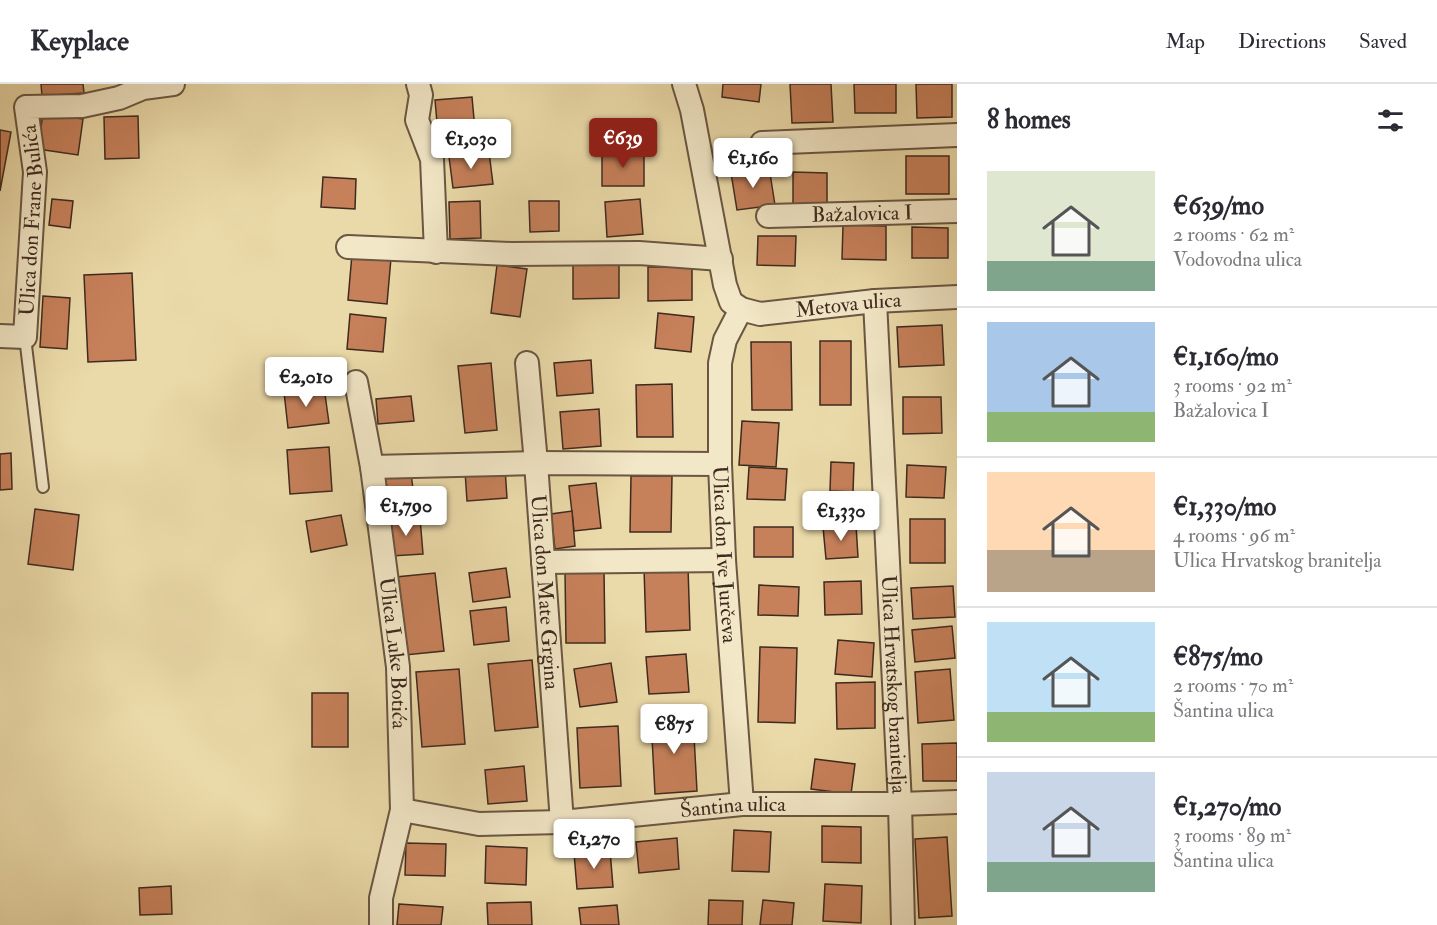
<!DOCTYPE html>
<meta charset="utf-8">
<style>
:root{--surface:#fff;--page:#f2f2f3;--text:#2b2b33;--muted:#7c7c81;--line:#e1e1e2;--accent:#8f2418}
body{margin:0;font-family:"IM FELL Double Pica",serif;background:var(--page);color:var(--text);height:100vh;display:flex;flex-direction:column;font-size:22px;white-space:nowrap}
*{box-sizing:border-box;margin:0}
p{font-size:20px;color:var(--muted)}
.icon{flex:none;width:33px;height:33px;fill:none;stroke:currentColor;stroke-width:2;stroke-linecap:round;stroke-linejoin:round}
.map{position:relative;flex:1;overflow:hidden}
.sheet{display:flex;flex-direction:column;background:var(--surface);width:480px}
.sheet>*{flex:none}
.price{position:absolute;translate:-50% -51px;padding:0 14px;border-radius:6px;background:#fff;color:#222;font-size:20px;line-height:39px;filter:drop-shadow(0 2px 3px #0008)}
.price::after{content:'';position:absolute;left:50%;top:36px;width:18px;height:14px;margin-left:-9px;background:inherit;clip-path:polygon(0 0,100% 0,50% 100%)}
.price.selected{background:var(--accent);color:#fff}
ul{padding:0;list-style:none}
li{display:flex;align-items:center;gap:18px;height:150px;padding:0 30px}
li+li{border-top:2px solid var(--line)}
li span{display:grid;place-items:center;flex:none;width:168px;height:120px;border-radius:0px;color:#555}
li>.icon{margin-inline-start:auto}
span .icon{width:72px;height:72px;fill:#fffc;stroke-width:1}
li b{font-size:26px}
h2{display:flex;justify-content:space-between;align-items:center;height:72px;padding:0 30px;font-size:26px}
header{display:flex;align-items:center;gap:36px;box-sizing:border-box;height:84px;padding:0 30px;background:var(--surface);border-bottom:2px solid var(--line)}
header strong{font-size:28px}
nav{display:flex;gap:33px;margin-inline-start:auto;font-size:21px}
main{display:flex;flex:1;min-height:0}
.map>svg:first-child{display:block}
</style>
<header>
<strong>Keyplace</strong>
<nav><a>Map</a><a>Directions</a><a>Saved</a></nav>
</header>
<main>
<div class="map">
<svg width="957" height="841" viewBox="0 0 957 841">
<rect width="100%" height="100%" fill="#ebdaa9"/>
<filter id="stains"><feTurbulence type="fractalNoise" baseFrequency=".00333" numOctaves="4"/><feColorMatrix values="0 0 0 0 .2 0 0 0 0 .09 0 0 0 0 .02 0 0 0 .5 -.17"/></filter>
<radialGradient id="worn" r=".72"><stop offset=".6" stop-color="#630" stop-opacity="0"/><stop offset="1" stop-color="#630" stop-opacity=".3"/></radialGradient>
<!-- building -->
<g fill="#c6805a" stroke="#3f2a1f" stroke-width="1.5">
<polygon points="41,0 83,0 84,9 42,12"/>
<polygon points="723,0 761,0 759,18 722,13"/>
<polygon points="790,0 831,0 833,38 792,39"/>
<polygon points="854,0 896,0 896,29 855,29"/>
<polygon points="916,0 952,0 952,33 917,34"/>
<polygon points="472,13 475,46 438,50 435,16"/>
<polygon points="43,29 83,35 78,71 38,65"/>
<polygon points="138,32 139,74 105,75 104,33"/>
<polygon points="0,46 11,48 0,107"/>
<polygon points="489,68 493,100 453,104 449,73"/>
<rect x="602" y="68" width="42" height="34"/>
<rect x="906" y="72" width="43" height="38"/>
<polygon points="769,83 775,121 737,126 731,89"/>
<polygon points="793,88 827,89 827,121 793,120"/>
<polygon points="323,93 356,95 355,125 321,123"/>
<polygon points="52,115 73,117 70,144 49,141"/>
<polygon points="640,115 643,150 607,153 605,118"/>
<polygon points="480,117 481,154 450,155 449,118"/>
<polygon points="529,117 559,117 559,147 530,148"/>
<polygon points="843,141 886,142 886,176 842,175"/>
<polygon points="912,143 948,144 948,174 912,174"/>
<polygon points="758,152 796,152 795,182 757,181"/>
<polygon points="352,170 391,174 387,220 348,216"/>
<polygon points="619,180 619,214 573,215 573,181"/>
<polygon points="497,181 527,185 520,233 491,229"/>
<polygon points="648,183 692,183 692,216 648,217"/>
<polygon points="132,189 136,276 88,278 84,191"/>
<polygon points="43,212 70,214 67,265 40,263"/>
<polygon points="658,229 694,233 691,268 655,264"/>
<polygon points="350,230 386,234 383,268 347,265"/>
<polygon points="942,241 944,281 899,283 897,243"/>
<rect x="820" y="257" width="31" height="64"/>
<polygon points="751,258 791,258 792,326 752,326"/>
<polygon points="591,276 593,309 557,312 554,279"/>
<polygon points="491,279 497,346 465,349 458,282"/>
<polygon points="672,300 673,353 637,353 636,301"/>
<polygon points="324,303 329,339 288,344 284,308"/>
<polygon points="411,312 414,337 378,340 376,315"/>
<polygon points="903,313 941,313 942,349 903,350"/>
<polygon points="599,325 601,362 563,365 560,328"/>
<polygon points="742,337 779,339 776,383 739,381"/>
<polygon points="329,363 332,407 290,410 287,366"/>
<polygon points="11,369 12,405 0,406 0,370"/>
<polygon points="831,378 854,379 853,408 830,407"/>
<polygon points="907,381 946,383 944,414 906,413"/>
<polygon points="749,383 787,385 785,416 747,415"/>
<polygon points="505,384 507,414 467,417 465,387"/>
<polygon points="411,390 415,419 385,422 382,393"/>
<polygon points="631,392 672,392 671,448 630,448"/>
<polygon points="596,399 601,444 574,447 569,402"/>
<polygon points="35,425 79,431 73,486 28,480"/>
<polygon points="572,427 575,462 555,465 551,430"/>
<polygon points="341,431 347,461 311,468 306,437"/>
<polygon points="420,434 423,470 391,472 388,437"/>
<rect x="910" y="435" width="35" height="44"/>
<polygon points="856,441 858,473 826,475 823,443"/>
<rect x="754" y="443" width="39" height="30"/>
<polygon points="688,483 690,546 646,548 644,484"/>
<polygon points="506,484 510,513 473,518 469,489"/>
<polygon points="565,487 604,487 605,559 566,559"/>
<polygon points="435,489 444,567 405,571 396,493"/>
<polygon points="861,497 862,530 825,531 824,498"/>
<polygon points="759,501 799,503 798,532 758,531"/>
<polygon points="953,502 955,533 913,535 911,504"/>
<polygon points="506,523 509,557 474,561 470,527"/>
<polygon points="952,542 955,574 915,578 912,546"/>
<polygon points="838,556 874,559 872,593 835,590"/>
<polygon points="760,563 797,564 795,639 758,638"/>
<polygon points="686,570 689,608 649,610 646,573"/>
<polygon points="532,576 538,643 495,647 488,580"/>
<polygon points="611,579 617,618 580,623 574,585"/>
<polygon points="459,585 465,660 422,663 416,588"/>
<polygon points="950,585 954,636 918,639 915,588"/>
<polygon points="875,598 875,644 837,645 836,599"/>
<rect x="312" y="609" width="36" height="54"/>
<polygon points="693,633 697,707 655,710 651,635"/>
<polygon points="618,642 621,702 580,704 577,644"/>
<polygon points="957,659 957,697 923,697 922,660"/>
<polygon points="815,675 855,680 851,710 811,705"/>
<polygon points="524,682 527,717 488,720 485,686"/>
<polygon points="822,742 861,743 861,779 822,778"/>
<polygon points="734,746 771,748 769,788 732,787"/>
<polygon points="947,753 952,832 919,834 915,755"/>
<polygon points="677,754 679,785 639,789 636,758"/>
<polygon points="406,759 446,760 445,792 405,791"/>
<polygon points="486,762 527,764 526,801 485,799"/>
<polygon points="610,766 613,803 577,805 574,769"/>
<polygon points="825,800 862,802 861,839 823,837"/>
<polygon points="171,802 172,830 140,831 139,804"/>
<polygon points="709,816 743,817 742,841 708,841"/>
<polygon points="763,816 794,819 792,841 760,841"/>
<polygon points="531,818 532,841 488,841 487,819"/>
<polygon points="399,820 443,823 441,841 397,841"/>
<polygon points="617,821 619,841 581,841 579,824"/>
</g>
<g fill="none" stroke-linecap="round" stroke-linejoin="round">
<defs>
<polyline id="lane" points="25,253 43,403"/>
<g id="street">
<polyline points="418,0 421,11 417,36 432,75 436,168"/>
<path id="s1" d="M684 0 692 26 725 201 731 218 741 225 760 230 875 217 957 213"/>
<polyline points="762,59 957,51"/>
<path id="s2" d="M768 132 957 127"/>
<polyline points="348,163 511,170 639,169 721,175"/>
<path id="s3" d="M875 217 900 720 903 841"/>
<path id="s4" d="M741 225 725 256 720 279V380L724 476 742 720"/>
<path id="s5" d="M0 252 25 253 35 88 26 23 82 22 119 14 143 4 173 0"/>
<path id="s6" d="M527 279 536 379 562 738"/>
<path id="s7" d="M356 298 372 383 398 583 402 726 381 814V841"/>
<polyline points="372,383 536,379 720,380"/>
<polyline points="543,478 724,476"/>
<path id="s8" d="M402 726 479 740 562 738 742 720H900L957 718"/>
</g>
</defs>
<!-- lane casing -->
<use href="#lane" stroke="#6a5642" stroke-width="14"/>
<!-- street casing -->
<use href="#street" stroke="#6a5642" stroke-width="26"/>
<!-- lane -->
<use href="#lane" stroke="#f2e7c7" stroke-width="10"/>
<!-- street -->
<use href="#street" stroke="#f2e7c7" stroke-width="22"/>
</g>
<g text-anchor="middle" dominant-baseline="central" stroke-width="4.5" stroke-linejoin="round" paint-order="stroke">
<!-- street labels -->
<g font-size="21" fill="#3f2a1f" stroke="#f2e7c7">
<text stroke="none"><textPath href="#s2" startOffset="94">Bažalovica I</textPath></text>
<text stroke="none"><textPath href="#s5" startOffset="142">Ulica don Frane Bulića</textPath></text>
<text stroke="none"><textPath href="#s1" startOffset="344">Metova ulica</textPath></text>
<text stroke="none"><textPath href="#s4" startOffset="250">Ulica don Ive Jurčeva</textPath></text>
<text stroke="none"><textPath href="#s6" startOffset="230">Ulica don Mate Grgina</textPath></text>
<text stroke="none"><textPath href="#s7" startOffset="274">Ulica Luke Botića</textPath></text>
<text stroke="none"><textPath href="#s3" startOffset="384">Ulica Hrvatskog branitelja</textPath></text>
<text stroke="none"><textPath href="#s8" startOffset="333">Šantina ulica</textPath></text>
</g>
</g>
<rect width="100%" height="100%" filter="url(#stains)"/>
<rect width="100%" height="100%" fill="url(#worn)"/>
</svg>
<b class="price selected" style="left:623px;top:85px">€639</b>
<b class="price" style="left:471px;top:86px">€1,030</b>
<b class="price" style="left:753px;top:105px">€1,160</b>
<b class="price" style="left:306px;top:324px">€2,010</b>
<b class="price" style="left:406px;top:453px">€1,790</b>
<b class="price" style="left:841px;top:458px">€1,330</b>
<b class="price" style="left:674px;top:671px">€875</b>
<b class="price" style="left:594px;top:786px">€1,270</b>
</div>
<section class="sheet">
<h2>8 homes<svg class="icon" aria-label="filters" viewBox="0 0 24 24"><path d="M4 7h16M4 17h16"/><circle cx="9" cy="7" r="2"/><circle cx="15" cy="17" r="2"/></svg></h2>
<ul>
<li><span style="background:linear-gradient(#dfe7d0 75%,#7fa58c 0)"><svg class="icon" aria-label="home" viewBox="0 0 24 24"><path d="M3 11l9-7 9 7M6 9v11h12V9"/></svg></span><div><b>€639/mo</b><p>2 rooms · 62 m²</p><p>Vodovodna ulica</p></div></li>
<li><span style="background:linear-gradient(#a9c7e8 75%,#8fb573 0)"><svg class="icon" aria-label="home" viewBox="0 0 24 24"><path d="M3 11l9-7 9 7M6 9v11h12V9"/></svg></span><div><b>€1,160/mo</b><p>3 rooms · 92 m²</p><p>Bažalovica I</p></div></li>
<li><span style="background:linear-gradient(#ffd9b3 65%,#b9a48a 0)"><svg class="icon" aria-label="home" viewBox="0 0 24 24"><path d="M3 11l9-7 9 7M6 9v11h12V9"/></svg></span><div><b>€1,330/mo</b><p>4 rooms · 96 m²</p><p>Ulica Hrvatskog branitelja</p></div></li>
<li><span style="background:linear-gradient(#bfe0f5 75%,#8fb573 0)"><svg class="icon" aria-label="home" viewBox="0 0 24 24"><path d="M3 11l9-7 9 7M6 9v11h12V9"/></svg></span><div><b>€875/mo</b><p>2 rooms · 70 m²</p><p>Šantina ulica</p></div></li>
<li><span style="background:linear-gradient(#c9d6e8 75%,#7fa58c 0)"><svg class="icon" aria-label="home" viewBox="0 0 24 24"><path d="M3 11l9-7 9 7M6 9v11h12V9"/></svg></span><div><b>€1,270/mo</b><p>3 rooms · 89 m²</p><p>Šantina ulica</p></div></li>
</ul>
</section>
</main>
